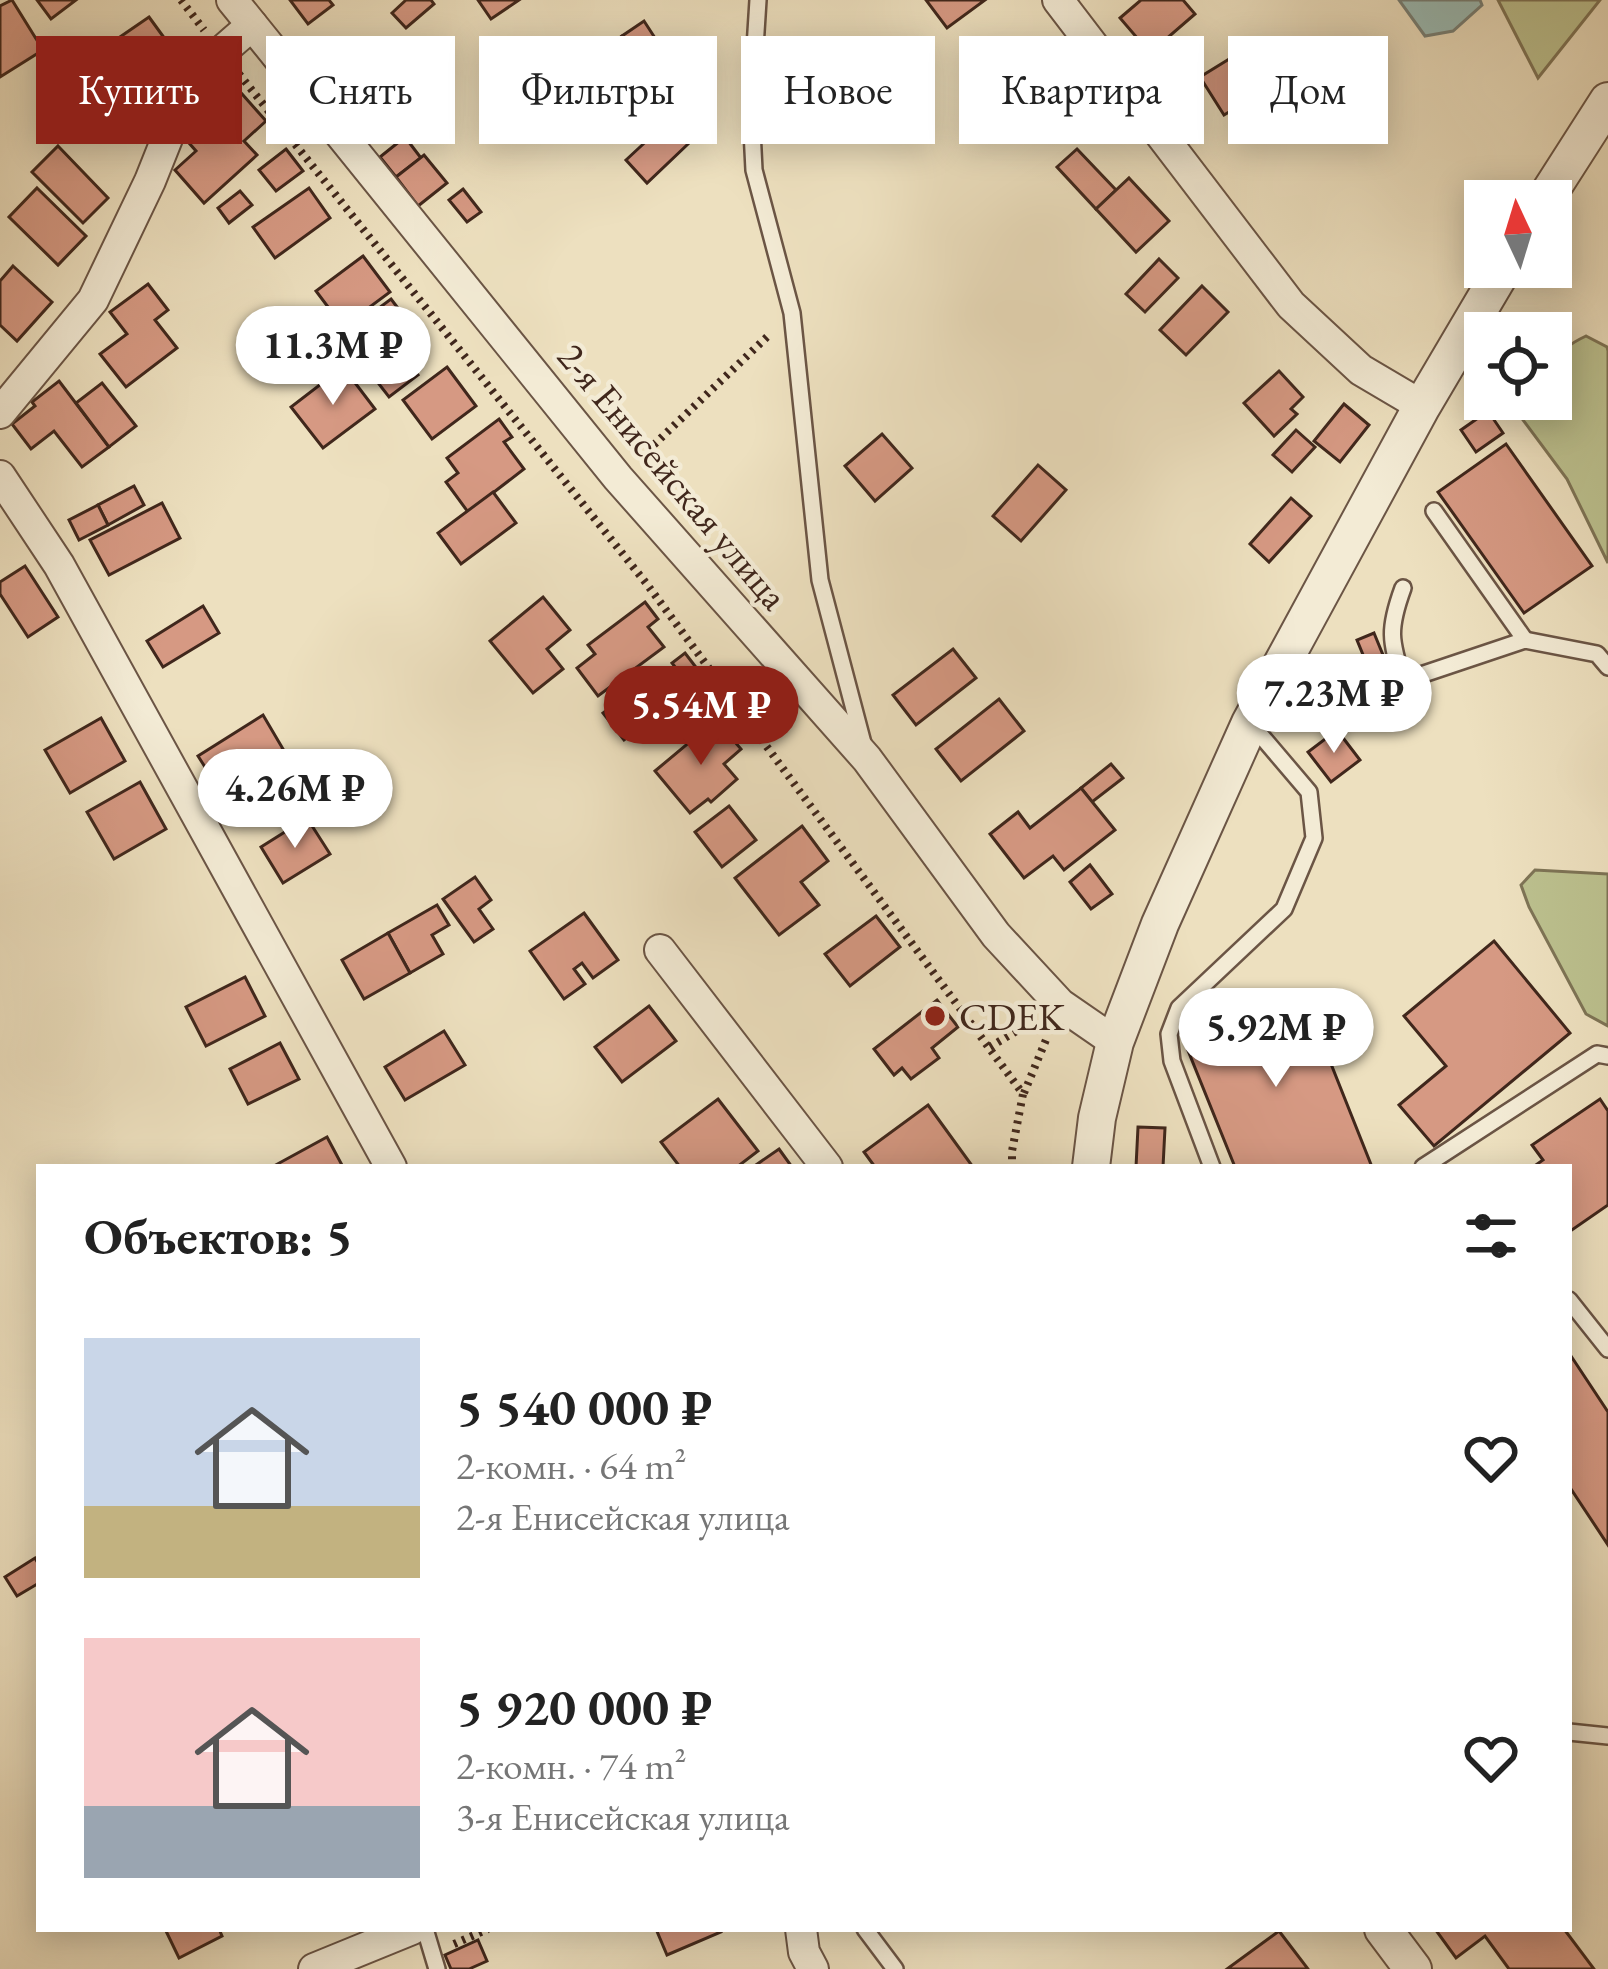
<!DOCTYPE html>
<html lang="ru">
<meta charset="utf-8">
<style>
:root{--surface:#fff;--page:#f6f6f6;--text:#222;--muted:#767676;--accent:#8f2418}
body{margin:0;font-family:"EB Garamond",serif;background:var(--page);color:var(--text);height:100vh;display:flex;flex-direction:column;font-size:45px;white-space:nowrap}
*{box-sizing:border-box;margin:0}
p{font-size:39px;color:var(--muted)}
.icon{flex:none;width:66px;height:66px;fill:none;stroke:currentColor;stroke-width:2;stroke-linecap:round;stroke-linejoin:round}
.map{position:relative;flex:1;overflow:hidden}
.side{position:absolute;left:36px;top:1164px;width:1536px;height:768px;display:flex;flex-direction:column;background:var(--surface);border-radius:0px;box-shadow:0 6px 30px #0003}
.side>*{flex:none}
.guide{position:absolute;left:36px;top:36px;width:1536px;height:108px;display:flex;gap:24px}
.needle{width:78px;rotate:356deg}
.controls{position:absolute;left:1464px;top:180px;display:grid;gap:24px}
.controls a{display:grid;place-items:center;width:108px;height:108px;border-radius:0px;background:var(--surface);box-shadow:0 6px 30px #0003;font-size:60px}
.price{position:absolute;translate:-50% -102px;padding:0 27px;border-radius:42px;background:#fff;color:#222;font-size:39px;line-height:78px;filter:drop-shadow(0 3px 6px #0008)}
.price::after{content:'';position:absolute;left:50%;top:72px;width:36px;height:27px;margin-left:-18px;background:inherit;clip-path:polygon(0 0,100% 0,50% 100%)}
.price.on{background:var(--accent);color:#fff}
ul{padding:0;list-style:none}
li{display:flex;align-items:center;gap:36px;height:300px;padding:0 48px}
li span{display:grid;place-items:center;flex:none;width:336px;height:240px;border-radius:0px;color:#555}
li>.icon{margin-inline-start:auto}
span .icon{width:144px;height:144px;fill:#fffc;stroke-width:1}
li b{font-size:51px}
h2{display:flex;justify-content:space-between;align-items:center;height:144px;padding:0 48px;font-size:51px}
.tag{padding:0 42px;border-radius:0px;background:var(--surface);box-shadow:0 6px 30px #0003;font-size:42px;line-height:108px}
.tag.on{background:var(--accent);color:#fff}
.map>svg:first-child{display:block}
</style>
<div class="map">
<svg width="1608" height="1969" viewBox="0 0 1608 1969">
<rect width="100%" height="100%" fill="#ede0bf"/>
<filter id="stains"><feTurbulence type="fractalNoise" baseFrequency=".00167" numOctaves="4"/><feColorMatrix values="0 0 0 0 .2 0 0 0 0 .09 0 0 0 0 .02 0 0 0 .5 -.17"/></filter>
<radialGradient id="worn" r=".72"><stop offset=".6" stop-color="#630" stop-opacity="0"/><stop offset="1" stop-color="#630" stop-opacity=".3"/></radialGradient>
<!-- green -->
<g fill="#bcc18f" stroke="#7e7456" stroke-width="3">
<polygon points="1498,0 1600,0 1538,78"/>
<path d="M1586 336 1607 347 1608 351V563L1567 479 1520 416 1517 399H1551C1551 364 1552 352 1586 336Z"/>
<polygon points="1535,870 1608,874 1608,1026 1586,1014 1529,907 1521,885"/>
</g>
<!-- water -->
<polygon fill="#9abcb6" stroke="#768078" stroke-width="3" points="1399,0 1480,0 1482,5 1453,31 1425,36"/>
<!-- building -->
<g fill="#d69983" stroke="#40271c" stroke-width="3">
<polygon points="12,0 43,50 0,77 0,6"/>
<polygon points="37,0 76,0 51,19"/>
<polygon points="290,0 329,0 333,5 308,24"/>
<polygon points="406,0 431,0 434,4 406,28 392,13"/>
<polygon points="478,0 519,0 491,19"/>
<polygon points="926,0 985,0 947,28"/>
<polygon points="1141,0 1183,0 1195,14 1150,53 1120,18"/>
<polygon points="149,17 173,50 127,82 104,48"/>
<polygon points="644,21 681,78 660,92 622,36"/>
<polygon points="622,36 660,92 613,123 575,67"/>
<polygon points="1260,40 1284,78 1266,88 1272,99 1250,113 1244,103 1224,115 1200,77"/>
<polygon points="1007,60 1033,90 1005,115 1017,128 1000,142 962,98"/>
<polygon points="398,67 418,94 389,116 369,89"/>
<polygon points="235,86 266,121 244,141 257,155 204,203 175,170 196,151 182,135"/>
<polygon points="667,122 688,144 647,183 626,160"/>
<polygon points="405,137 421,158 396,177 380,157"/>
<polygon points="58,146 108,198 83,223 32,172"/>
<polygon points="286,149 303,171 276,191 259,170"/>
<polygon points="1077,149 1116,190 1096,209 1057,167"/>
<polygon points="424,155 447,183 418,206 396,177"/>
<polygon points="1129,178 1169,221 1136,252 1096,209"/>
<polygon points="37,188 86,236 58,265 9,217"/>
<polygon points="309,188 330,218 275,258 253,227"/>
<polygon points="463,189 481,212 467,222 449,200"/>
<polygon points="240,191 252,205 229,223 218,208"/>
<polygon points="363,256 390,292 343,327 316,291"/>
<polygon points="1159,259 1178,278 1145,312 1126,294"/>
<polygon points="13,266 52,302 17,341 0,325 0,281"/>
<polygon points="148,284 168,310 155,320 177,348 126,387 100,354 127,334 110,312"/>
<polygon points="1202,286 1228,312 1186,355 1160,330"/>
<polygon points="391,299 422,340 403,354 418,375 389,397 348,344 370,327 364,319"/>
<polygon points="297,339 310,356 280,379 267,361"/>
<polygon points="343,367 375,409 323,448 291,407"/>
<polygon points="447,367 476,406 432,439 403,400"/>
<polygon points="1279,371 1303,397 1291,409 1297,414 1274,436 1244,403"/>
<polygon points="59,381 109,447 82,467 54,431 31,449 12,424 35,406 32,402"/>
<polygon points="102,383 136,426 109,447 76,403"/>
<polygon points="1344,404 1369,425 1340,462 1314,441"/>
<polygon points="1488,411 1503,433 1476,452 1461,430"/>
<polygon points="499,419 512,437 504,442 524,469 468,512 446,482 458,473 447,458"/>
<polygon points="1296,430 1315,447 1292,472 1273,455"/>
<polygon points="882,434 912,468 875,501 845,466"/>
<polygon points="1506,444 1592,566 1524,613 1438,492"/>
<polygon points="1038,465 1066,490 1021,541 993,516"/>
<polygon points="134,486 144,505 108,525 98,505"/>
<polygon points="493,492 516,523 461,564 438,533"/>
<polygon points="1291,498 1311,516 1269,562 1250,544"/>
<polygon points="162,503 180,538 109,575 90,540"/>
<polygon points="98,505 108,525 79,540 69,520"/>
<polygon points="25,566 58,617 28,637 0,594 0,582"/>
<polygon points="543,597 570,630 547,649 563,669 533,693 490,641"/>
<polygon points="645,602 658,619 648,627 664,647 598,696 577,668 595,654 588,645"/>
<polygon points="203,606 219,633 163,667 147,641"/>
<polygon points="1374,633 1383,655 1366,662 1357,640"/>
<polygon points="953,649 976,678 916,725 893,695"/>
<polygon points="685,653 721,700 708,710 672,663"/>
<polygon points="632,691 653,718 624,740 603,713"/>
<polygon points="999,699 1024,731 961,781 936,749"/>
<polygon points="263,715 283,749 219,789 198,756"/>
<polygon points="101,718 125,761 70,793 45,750"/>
<polygon points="716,720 741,749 724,764 737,779 711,802 708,799 690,813 655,771"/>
<polygon points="1337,730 1360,760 1331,782 1308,752"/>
<polygon points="1111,764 1123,778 1092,802 1081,788"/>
<polygon points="140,782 166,829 114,859 87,812"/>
<polygon points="1081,788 1115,830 1064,870 1053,856 1024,878 990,834 1018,812 1030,828"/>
<polygon points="729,806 756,840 722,867 695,832"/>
<polygon points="307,818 330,854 283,883 261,847"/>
<polygon points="802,826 828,861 801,882 819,905 779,935 735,878"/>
<polygon points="1090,865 1112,894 1091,909 1070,882"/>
<polygon points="475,877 491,900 479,909 493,929 474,942 443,899"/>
<polygon points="437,905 449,925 432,935 443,954 410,973 388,933"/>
<polygon points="584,913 618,960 593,978 582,963 574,969 585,984 564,999 530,951"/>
<polygon points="876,916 900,947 850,986 825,954"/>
<polygon points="388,933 410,973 364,999 342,960"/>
<polygon points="1494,941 1570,1033 1434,1146 1399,1105 1446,1066 1404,1016"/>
<polygon points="245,977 265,1016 206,1046 186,1007"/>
<polygon points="1302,991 1372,1167 1235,1167 1183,1038"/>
<polygon points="937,1000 958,1027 932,1048 939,1058 911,1079 902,1068 894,1075 874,1049"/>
<polygon points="649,1006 676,1041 622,1082 595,1047"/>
<polygon points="444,1031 465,1065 405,1100 385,1067"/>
<polygon points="280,1043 299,1079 248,1104 230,1069"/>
<polygon points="718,1099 758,1151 737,1167 680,1167 661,1142"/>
<polygon points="1600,1099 1608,1111 1608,1205 1569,1232 1569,1167 1533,1167 1543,1160 1532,1145"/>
<polygon points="928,1105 973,1167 875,1167 864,1152"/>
<polygon points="1138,1127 1165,1128 1163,1167 1136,1167"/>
<polygon points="327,1137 343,1167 272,1167"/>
<polygon points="779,1149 792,1167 753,1167"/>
<polygon points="1569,1353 1608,1412 1608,1545 1569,1486"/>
<polygon points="35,1558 39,1565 39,1583 17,1596 5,1577"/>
<polygon points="165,1929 219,1929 222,1936 179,1958"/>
<polygon points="656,1929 720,1929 721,1932 667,1955"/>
<polygon points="1435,1929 1564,1929 1594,1969 1509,1969 1485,1936 1456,1958"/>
<polygon points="1279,1931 1308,1969 1227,1969"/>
<polygon points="478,1940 487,1961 469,1969 451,1969 445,1955"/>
</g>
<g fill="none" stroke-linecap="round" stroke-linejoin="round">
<defs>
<g id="service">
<polyline points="758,0 751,111 754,170 792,313 820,580 864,747"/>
<polyline points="1434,511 1525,640"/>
<polyline points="1275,680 1376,690 1525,640 1597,654 1608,667"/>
<path d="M1403 681C1390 640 1388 629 1403 588"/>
<polyline points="1212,1167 1172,1061 1169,1034 1179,1008 1284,909 1314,838 1309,792 1252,725"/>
<polyline points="1423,1167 1597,1054 1608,1056"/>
<polyline points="1569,1300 1608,1349"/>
<polyline points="1569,1732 1608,1736"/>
<polyline points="425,1929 437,1969"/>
<polyline points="865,1929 895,1969"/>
</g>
<g id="minor">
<polyline points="232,0 618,478 867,759 996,935 1060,1004 1115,1042"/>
<polyline points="1058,0 1291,305 1361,370 1422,406"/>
<polyline points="0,413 93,300 150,181 176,116 221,52 252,25"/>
<polyline points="0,476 59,565 391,1167"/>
<polyline points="660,950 827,1167"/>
<polyline points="801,1929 804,1952 813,1969"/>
<polyline points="314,1969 412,1929"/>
</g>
<g id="tertiary">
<polyline points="1544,201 1608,101"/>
<polyline points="1091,1167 1097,1118 1115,1042 1160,924 1250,723 1422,406 1504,267"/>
<polyline points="1383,1929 1413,1969"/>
</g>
</defs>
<!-- service casing -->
<use href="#service" stroke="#6b5545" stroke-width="20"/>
<!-- minor casing -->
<use href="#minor" stroke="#6b5545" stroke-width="34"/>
<!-- tertiary casing -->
<use href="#tertiary" stroke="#6b5545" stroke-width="40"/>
<!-- path -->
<g stroke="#40271c" stroke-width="8" stroke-dasharray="3 6" stroke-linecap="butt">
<polyline points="181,0 204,30"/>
<polyline points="239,74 646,583 1023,1094 1012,1151 1012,1167"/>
<polyline points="641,457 769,335"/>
<polyline points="990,1047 1033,1021"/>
<polyline points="1024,1093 1048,1035"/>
<polyline points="454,1944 488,1929"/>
</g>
<!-- service -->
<use href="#service" stroke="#f3ebd5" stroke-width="15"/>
<!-- minor -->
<use href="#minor" stroke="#f3ebd5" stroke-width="30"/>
<!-- tertiary -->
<use href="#tertiary" stroke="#f3ebd5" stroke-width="36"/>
</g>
<!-- markers -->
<circle fill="#8f2418" stroke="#f3ebd5" stroke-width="4.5" cx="935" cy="1016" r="12"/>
<g text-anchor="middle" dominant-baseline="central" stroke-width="9" stroke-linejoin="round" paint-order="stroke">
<!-- street labels -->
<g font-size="39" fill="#40271c" stroke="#f3ebd5">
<text transform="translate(673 476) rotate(50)">2-я Енисейская улица</text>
</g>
<!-- poi labels -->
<g font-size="39" fill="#40271c" stroke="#f3ebd5" text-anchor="start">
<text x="959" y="1016">CDEK</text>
</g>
</g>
<rect width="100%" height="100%" filter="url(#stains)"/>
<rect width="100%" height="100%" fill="url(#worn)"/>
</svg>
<div class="controls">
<a><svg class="needle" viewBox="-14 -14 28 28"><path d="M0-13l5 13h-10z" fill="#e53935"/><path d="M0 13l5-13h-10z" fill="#767676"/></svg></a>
<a><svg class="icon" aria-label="locate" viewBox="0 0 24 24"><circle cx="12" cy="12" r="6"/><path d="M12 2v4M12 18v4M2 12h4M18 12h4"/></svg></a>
</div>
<b class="price" style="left:333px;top:408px">11.3M ₽</b>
<b class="price" style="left:1334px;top:756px">7.23M ₽</b>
<b class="price on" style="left:701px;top:768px">5.54M ₽</b>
<b class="price" style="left:295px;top:851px">4.26M ₽</b>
<b class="price" style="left:1276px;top:1090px">5.92M ₽</b>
<div class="guide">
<a class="tag on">Купить</a>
<a class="tag">Снять</a>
<a class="tag">Фильтры</a>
<a class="tag">Новое</a>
<a class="tag">Квартира</a>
<a class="tag">Дом</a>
</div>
<section class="side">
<h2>Объектов: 5<svg class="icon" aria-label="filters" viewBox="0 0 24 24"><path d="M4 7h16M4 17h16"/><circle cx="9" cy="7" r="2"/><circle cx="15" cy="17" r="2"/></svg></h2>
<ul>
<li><span style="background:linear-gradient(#c9d6e8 70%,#c2b280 0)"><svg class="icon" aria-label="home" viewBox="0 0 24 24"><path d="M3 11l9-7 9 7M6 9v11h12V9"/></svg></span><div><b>5 540 000 ₽</b><p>2-комн. · 64 m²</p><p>2-я Енисейская улица</p></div><svg class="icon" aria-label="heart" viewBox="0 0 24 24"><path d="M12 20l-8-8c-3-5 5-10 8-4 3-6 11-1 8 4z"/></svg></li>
<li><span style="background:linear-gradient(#f6c9c9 70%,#9aa5b1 0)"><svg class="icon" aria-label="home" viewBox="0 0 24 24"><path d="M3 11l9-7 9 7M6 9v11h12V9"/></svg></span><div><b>5 920 000 ₽</b><p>2-комн. · 74 m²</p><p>3-я Енисейская улица</p></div><svg class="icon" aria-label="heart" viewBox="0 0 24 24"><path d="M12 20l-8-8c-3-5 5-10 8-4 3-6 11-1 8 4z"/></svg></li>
</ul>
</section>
</div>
